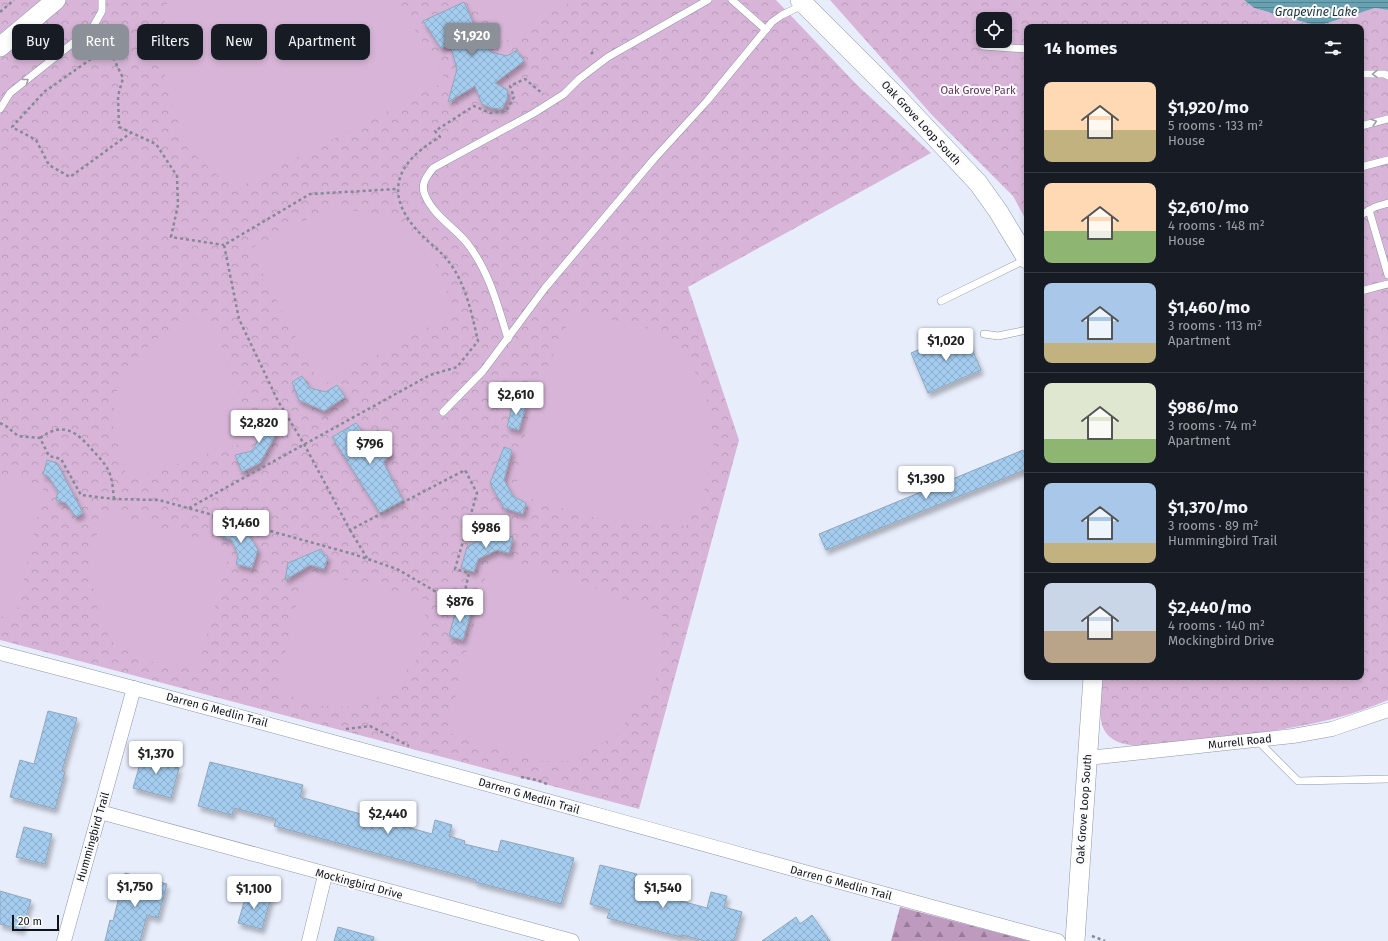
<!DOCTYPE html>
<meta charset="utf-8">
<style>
:root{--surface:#171b24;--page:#20242c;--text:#f1f3f6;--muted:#9ea1a6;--line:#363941;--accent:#8c9099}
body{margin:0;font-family:"Fira Sans",sans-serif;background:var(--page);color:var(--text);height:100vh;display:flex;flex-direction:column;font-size:15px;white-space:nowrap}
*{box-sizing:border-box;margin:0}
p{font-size:13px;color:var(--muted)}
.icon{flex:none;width:22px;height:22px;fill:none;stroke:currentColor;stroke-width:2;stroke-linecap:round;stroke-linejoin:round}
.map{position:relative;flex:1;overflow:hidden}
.side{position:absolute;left:1024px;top:24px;width:340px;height:656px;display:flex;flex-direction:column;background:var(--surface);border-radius:8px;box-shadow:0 2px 6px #0003}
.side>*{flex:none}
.banner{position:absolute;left:12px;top:24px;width:380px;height:36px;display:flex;gap:8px}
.controls{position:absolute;left:976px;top:12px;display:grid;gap:8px}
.controls a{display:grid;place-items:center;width:36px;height:36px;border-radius:8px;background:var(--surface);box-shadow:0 2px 6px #0003;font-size:20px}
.scale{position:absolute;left:12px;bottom:10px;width:47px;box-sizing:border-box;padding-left:4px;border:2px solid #0f121a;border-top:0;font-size:11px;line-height:14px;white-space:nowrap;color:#0f121a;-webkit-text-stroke:3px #fbfbfb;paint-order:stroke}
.price{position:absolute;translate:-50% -34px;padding:0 9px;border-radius:4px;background:#fff;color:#222;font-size:13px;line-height:26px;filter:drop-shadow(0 1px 2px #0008)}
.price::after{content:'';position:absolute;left:50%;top:24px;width:12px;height:9px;margin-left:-6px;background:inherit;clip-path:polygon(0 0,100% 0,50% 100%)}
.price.on{background:var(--accent);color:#fff}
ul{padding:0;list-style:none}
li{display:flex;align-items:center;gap:12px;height:100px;padding:0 20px}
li+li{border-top:1px solid var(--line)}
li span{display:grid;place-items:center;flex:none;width:112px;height:80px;border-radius:8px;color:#555}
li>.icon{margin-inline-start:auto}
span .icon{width:48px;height:48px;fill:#fffc;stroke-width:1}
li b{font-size:17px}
h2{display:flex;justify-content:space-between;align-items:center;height:48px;padding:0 20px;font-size:17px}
.chip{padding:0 14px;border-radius:8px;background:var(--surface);box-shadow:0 2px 6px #0003;font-size:14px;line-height:36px}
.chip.on{background:var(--accent);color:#fff}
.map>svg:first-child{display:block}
</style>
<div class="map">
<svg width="1388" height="941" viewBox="0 0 1388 941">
<defs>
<pattern id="forest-firs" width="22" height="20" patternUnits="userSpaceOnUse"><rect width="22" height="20" fill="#be9abe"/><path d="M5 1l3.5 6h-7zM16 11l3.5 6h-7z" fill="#997c9a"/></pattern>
<pattern id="park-crowns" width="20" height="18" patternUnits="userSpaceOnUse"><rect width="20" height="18" fill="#d8b5d8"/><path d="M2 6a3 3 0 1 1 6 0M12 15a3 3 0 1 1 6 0" fill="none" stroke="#b89bb9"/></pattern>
<pattern id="water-rules" width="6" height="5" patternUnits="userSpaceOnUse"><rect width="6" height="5" fill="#68a2b2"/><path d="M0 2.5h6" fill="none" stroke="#548390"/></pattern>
<pattern id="building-cross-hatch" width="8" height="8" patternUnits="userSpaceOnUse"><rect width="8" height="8" fill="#a4ccef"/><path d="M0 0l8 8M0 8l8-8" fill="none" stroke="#8caecc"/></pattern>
<filter id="shadow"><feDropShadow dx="2.5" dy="4.5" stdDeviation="2" flood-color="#0004"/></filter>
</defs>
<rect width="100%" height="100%" fill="#e8edfc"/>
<!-- forest -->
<polygon fill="url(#forest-firs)" points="900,907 1029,941 891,941"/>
<!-- park -->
<g fill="url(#park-crowns)" fill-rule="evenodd">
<polygon points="0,0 776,0 858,86 931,153 688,287 739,440 639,809 0,640"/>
<path d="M830 0H1244L1254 8 1318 26 1375 8 1388 10V700C1310 734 1221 736 1137 746 1091 742 1101 713 1101 677H1361V27H1027V222L1013 196 932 115ZM983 19H1005V41H983Z"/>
</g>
<!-- garden -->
<g fill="#d8b5d8">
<polygon points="168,0 397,0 446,81 234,190 187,148 165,84 165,12"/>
<polygon points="474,0 574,0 503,42"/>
<polygon points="330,207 391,216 433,257 455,312 321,386 250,249"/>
<polygon points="208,310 255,439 127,480 112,421 120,374 156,339"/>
<polygon points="572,314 641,324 685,355 705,389 714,442 704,493 686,526 596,518 515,494 530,405"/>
<polygon points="0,475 44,487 15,619 0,616"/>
<polygon points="109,513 231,548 198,668 153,662 110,641 95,601 88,550"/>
<polygon points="491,555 576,580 665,617 656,679 617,735 569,761 543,761 465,740 447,731"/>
<polygon points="305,570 428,600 418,658 389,691 360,707 318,706 276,691"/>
</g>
<!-- water -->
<polygon fill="url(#water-rules)" points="1244,0 1388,0 1388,10 1375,8 1318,26 1254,8"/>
<!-- building -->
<g fill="url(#building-cross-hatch)" stroke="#91a6b8" filter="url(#shadow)">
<polygon points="464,2 475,27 470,29 491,52 507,56 517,50 524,61 495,83 508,90 507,99 502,109 491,108 482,104 475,86 448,102 457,69 450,44 441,48 423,21"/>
<polygon points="964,330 981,370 928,393 911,353"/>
<polygon points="302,376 310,388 326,392 337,385 345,397 324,411 299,400 292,382"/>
<polygon points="513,402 526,405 519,430 507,427"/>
<polygon points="274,416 275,436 260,463 242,472 235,455 252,451 261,435 253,420"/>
<polygon points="356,423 366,437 378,430 392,454 383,462 403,500 380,513 332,437"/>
<polygon points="504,447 512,450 504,480 513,496 526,503 523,514 504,508 490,483"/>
<polygon points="1023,450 1027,459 1027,469 826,550 819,534"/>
<polygon points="47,460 57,463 83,513 76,517 66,503 56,500 58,491 48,476 43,475"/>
<polygon points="222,523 245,528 258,550 252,568 236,564 238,556 232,540 219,536"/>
<polygon points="493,532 513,537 509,553 497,550 478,559 474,572 461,568 467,547"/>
<polygon points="321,549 324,555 328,556 324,569 310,565 285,580 288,563"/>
<polygon points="457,606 472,609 463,640 449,636"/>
<polygon points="48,711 77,718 62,771 65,772 55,809 10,797 20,760 34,764"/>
<polygon points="144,750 163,755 161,763 179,768 171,798 133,788"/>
<polygon points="210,762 303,785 300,797 432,834 435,820 452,825 449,836 465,841 464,844 498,852 501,840 574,858 561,904 475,882 476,880 274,826 276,819 234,808 232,815 198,806"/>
<polygon points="24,827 52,834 45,864 16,857"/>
<polygon points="600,865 637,874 633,888 707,908 711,892 727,896 724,907 742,912 734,941 705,941 682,935 681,937 607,918 610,910 590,904"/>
<polygon points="125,873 167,884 158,918 147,915 140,941 105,941 110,920 113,921"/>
<polygon points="0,891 31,900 22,930 0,924"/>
<polygon points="247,892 271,898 262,929 238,923"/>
<polygon points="812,915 830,941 762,941 796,917 800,924"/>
<polygon points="338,927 374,937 373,941 334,941"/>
</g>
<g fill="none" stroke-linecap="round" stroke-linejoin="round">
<defs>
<g id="lane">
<polyline points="732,0 766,30"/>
<polyline points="983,46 1027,49"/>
<polyline points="1361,74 1385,74 1388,76"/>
<polyline points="0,109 10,93 93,27 102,11 102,0"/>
<polyline points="1361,126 1388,119"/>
<polyline points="1361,167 1388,160"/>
<polyline points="1369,210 1388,275"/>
<polyline points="1361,215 1375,207 1388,203"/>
<polyline points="1361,291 1388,284"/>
<polyline points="941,301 1027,259"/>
<polyline points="1361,307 1361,308"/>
<polyline points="984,334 998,336 1027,330"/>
<path d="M508 339C498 306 489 271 467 243 454 227 433 215 425 195 420 184 427 176 433 168L534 113 564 94 579 79 608 57 708 0"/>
<polyline points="443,412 483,371 545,288 654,159 707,101 772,22 782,15 803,5"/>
<polyline points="1257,740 1298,781 1388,779"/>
</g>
<g id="street">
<path d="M0 653C354 744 705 847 1058 941"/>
<polyline points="1088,758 1293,736 1332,729 1388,710"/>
<polyline points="100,812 572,941"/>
<polyline points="64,941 134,688"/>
<polyline points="309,941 325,875"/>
</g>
<g id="secondary">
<polyline points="800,0 900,100 978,183 998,211 1027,259"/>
<polyline points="0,47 56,0"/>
<polyline points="1075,941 1093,677"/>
</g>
</defs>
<!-- lane casing -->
<use href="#lane" stroke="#8e95ac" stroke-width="8"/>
<!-- street casing -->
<use href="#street" stroke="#8e95ac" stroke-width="15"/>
<!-- secondary casing -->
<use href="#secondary" stroke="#8e95ac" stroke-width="20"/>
<!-- path -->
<g stroke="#858995" stroke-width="2.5" stroke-dasharray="3 3" stroke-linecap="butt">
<polyline points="0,12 14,0"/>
<polyline points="591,54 595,50"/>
<polyline points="132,132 70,177 49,165 36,140 12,127 44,92 108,47 123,78 118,96 119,127 156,144 177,176 178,205 171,237 224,245"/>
<polyline points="0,423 6,426 18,436 40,438 49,456 61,459 81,495 114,499 159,500 353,554 397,569 445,597 462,604 469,573 455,569 477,493 465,470 350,530 304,444 278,401 239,319 224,245 310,194 397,189"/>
<path d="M40 438C64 420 78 433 94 452 101 459 109 468 111 478 113 484 113 492 114 499"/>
<path d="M189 508 430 375 457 367 478 341C472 315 466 284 449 262 440 250 426 241 416 229 382 190 400 160 440 137L435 131 474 106 490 113 506 111 514 97 510 86 525 79 543 94"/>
<polyline points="350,530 367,558"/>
<polyline points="346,729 370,726 409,746"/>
<polyline points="521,777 537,780 547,784"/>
<polyline points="1092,936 1105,941"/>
</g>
<!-- lane -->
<use href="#lane" stroke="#fff" stroke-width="7"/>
<!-- street -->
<use href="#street" stroke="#fff" stroke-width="14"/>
<!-- secondary -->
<use href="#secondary" stroke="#fff" stroke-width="19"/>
</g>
<!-- one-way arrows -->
<defs><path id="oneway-chevron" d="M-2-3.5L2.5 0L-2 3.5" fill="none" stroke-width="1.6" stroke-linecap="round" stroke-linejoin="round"/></defs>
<g stroke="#9fa0a3">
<use href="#oneway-chevron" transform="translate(1375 74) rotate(179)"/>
<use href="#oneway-chevron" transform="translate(26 81) rotate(-37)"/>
<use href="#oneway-chevron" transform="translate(1374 122) rotate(-16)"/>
</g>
<g text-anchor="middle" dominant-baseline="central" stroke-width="4" stroke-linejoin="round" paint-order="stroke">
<!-- park labels -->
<g font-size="11" fill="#5f3160" stroke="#fbfbfb">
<text x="978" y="90">Oak Grove Park</text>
</g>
<!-- street labels -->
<g font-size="11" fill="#0f121a" stroke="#fbfbfb">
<text transform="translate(921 123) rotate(47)">Oak Grove Loop South</text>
<text transform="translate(217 710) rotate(15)">Darren G Medlin Trail</text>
<text transform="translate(1240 742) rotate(-6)">Murrell Road</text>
<text transform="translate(529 796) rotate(16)">Darren G Medlin Trail</text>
<text transform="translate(1084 809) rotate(-86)">Oak Grove Loop South</text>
<text transform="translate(93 837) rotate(-74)">Hummingbird Trail</text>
<text transform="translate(841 883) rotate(15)">Darren G Medlin Trail</text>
<text transform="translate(359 884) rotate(15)">Mockingbird Drive</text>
</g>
<!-- water labels -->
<g font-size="12" font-style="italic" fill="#14323a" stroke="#fbfbfb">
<text x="1316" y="12">Grapevine Lake</text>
</g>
</g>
</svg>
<div class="controls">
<a><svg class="icon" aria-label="locate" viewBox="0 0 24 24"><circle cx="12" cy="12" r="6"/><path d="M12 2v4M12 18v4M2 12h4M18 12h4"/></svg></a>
</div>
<div class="scale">20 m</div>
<b class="price on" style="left:472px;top:57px">$1,920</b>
<b class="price" style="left:946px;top:362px">$1,020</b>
<b class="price" style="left:516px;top:416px">$2,610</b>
<b class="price" style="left:259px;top:444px">$2,820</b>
<b class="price" style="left:370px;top:465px">$796</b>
<b class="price" style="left:926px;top:500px">$1,390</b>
<b class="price" style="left:241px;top:544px">$1,460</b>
<b class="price" style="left:486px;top:549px">$986</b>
<b class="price" style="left:460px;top:623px">$876</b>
<b class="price" style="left:156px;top:775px">$1,370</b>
<b class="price" style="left:388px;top:835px">$2,440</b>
<b class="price" style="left:135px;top:908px">$1,750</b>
<b class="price" style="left:663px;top:909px">$1,540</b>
<b class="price" style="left:254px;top:910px">$1,100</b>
<div class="banner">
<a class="chip">Buy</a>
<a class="chip on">Rent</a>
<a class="chip">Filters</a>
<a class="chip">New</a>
<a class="chip">Apartment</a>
</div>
<section class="side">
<h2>14 homes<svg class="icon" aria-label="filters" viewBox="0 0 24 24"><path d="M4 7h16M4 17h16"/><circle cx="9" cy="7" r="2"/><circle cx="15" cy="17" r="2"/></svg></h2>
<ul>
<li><span style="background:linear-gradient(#ffd9b3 60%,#c2b280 0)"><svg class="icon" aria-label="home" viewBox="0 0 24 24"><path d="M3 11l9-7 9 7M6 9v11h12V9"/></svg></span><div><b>$1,920/mo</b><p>5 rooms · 133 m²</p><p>House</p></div></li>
<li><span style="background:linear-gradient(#ffd9b3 60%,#8fb573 0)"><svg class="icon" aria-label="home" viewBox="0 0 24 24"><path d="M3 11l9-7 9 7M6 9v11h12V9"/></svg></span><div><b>$2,610/mo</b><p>4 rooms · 148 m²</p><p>House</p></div></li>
<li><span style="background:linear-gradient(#a9c7e8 75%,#c2b280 0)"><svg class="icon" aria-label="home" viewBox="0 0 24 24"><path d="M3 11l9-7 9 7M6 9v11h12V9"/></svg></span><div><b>$1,460/mo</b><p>3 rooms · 113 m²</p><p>Apartment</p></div></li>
<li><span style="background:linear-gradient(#dfe7d0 70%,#8fb573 0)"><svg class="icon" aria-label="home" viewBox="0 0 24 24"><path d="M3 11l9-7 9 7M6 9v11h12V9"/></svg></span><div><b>$986/mo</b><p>3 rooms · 74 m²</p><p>Apartment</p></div></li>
<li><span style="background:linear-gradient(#a9c7e8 75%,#c2b280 0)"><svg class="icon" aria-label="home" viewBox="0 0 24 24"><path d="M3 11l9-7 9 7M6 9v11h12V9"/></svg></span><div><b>$1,370/mo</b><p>3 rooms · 89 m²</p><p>Hummingbird Trail</p></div></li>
<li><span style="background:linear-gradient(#c9d6e8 60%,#b9a48a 0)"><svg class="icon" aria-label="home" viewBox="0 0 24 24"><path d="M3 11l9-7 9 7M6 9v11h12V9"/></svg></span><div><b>$2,440/mo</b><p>4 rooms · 140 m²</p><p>Mockingbird Drive</p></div></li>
</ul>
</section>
</div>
